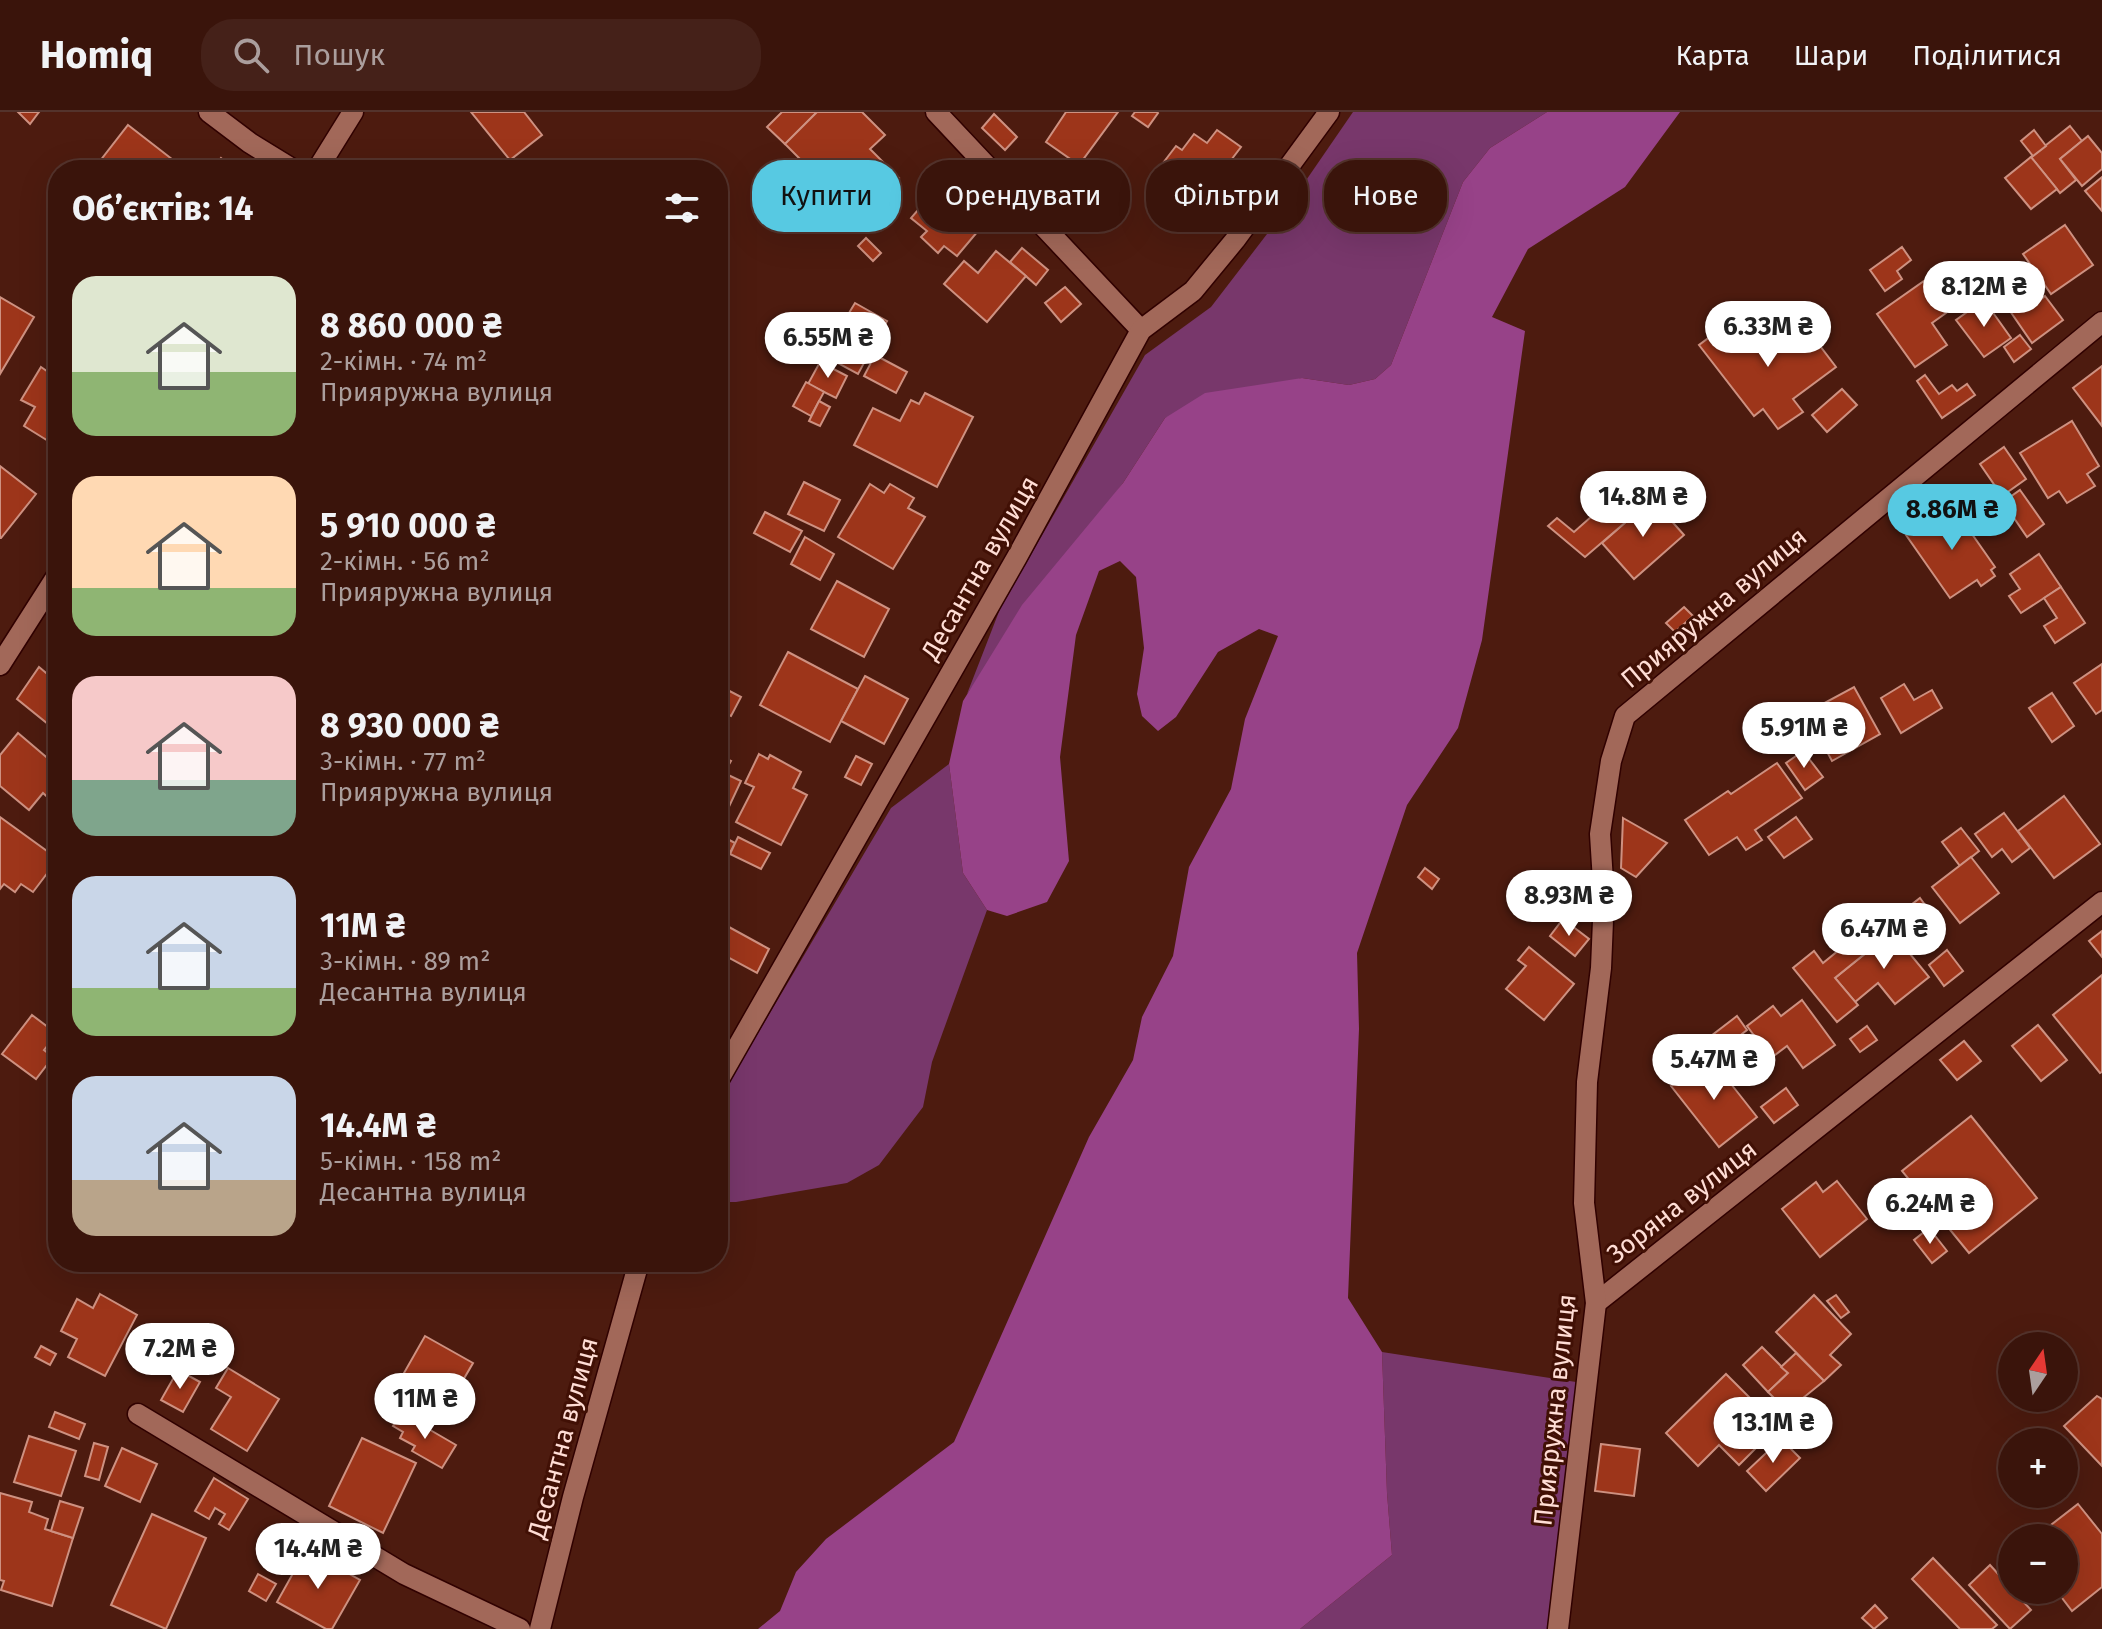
<!DOCTYPE html>
<html lang="uk">
<meta charset="utf-8">
<style>
:root{--surface:#3a140b;--page:#452119;--text:#f1f3f6;--muted:#ab9e9d;--line:#54332c;--accent:#57c9e2}
body{margin:0;font-family:"Fira Sans",sans-serif;background:var(--page);color:var(--text);height:100vh;display:flex;flex-direction:column;font-size:30px;white-space:nowrap}
*{box-sizing:border-box;margin:0}
p{font-size:26px;color:var(--muted)}
.icon{flex:none;width:44px;height:44px;fill:none;stroke:currentColor;stroke-width:2;stroke-linecap:round;stroke-linejoin:round}
.map{position:relative;flex:1;overflow:hidden}
.panel{position:absolute;left:48px;top:48px;width:680px;height:1112px;display:flex;flex-direction:column;background:var(--surface);border-radius:32px;box-shadow:0 8px 32px #0002,0 0 0 2px var(--line)}
.panel>*{flex:none}
.banner{position:absolute;left:752px;top:48px;width:760px;height:72px;display:flex;gap:16px}
.needle{width:52px;rotate:13deg}
.fabs{position:absolute;left:1998px;top:1220px;display:grid;gap:16px}
.fabs a{display:grid;place-items:center;width:80px;height:80px;border-radius:50%;background:var(--surface);box-shadow:0 8px 32px #0002,0 0 0 2px var(--line);font-size:40px}
.price{position:absolute;translate:-50% -68px;padding:0 18px;border-radius:28px;background:#fff;color:#222;font-size:26px;line-height:52px;filter:drop-shadow(0 2px 4px #0008)}
.price::after{content:'';position:absolute;left:50%;top:48px;width:24px;height:18px;margin-left:-12px;background:inherit;clip-path:polygon(0 0,100% 0,50% 100%)}
.price.selected{background:var(--accent);color:#111}
ul{padding:0;list-style:none}
li{display:flex;align-items:center;gap:24px;height:200px;padding:0 24px}
li span{display:grid;place-items:center;flex:none;width:224px;height:160px;border-radius:24px;color:#555}
li>.icon{margin-inline-start:auto}
span .icon{width:96px;height:96px;fill:#fffc;stroke-width:1}
li b{font-size:34px}
h2{display:flex;justify-content:space-between;align-items:center;height:96px;padding:0 24px;font-size:34px}
.chip{padding:0 28px;border-radius:32px;background:var(--surface);box-shadow:0 8px 32px #0002,0 0 0 2px var(--line);font-size:28px;line-height:72px}
.chip.selected{background:var(--accent);color:#111}
header{display:flex;align-items:center;gap:48px;box-sizing:border-box;height:112px;padding:0 40px;background:var(--surface);border-bottom:2px solid var(--line)}
header strong{font-size:38px}
nav{display:flex;gap:44px;margin-inline-start:auto;font-size:28px}
.search{width:560px;height:72px;background:var(--page);display:flex;align-items:center;gap:20px;box-sizing:border-box;padding:0 28px;border-radius:32px;color:var(--muted);font-size:30px}
.map>svg:first-child{display:block}
</style>
<header>
<strong>Homiq</strong>
<div class="search"><svg class="icon" aria-label="search" viewBox="0 0 24 24"><circle cx="10" cy="10" r="6"/><path d="M15 15l6 6"/></svg>Пошук</div>
<nav><a>Карта</a><a>Шари</a><a>Поділитися</a></nav>
</header>
<div class="map">
<svg width="2102" height="1517" viewBox="0 0 2102 1517">
<rect width="100%" height="100%" fill="#4d1b0f"/>
<!-- green -->
<g fill="#78376b">
<polygon points="1353,0 1547,0 1490,36 1463,70 1391,253 1375,267 1349,273 1302,266 1165,306 1123,371 967,582 1000,497 1145,243 1211,195 1287,96"/>
<polygon points="949,652 963,761 987,798 932,950 923,995 879,1053 847,1071 736,1090 718,1090 718,989 891,696"/>
<polygon points="1382,1240 1576,1270 1547,1517 1300,1517 1392,1443 1387,1381"/>
</g>
<!-- forest -->
<polygon fill="#974288" points="1547,0 1680,0 1625,75 1528,137 1492,205 1525,219 1482,528 1458,616 1407,693 1357,841 1359,917 1348,1186 1382,1240 1387,1381 1392,1443 1300,1517 758,1517 780,1499 796,1460 826,1427 954,1330 1089,1025 1133,948 1142,905 1173,844 1189,755 1231,677 1245,607 1278,524 1259,517 1218,540 1176,605 1158,619 1142,604 1137,582 1144,536 1136,465 1120,449 1099,459 1076,523 1060,645 1069,749 1047,790 1007,804 987,798 963,761 949,652 963,589 1022,493 1123,371 1165,306 1205,281 1302,266 1349,273 1375,267 1391,253 1463,70 1490,36"/>
<!-- building -->
<g fill="#9d351a" stroke="#ce9181" stroke-width="2">
<polygon points="18,0 39,0 30,12"/>
<polygon points="471,0 524,0 542,23 510,48"/>
<polygon points="782,0 817,0 785,32 767,15"/>
<polygon points="817,0 862,0 885,23 870,37 899,66 867,99 838,71 831,78 785,32"/>
<polygon points="1066,0 1118,0 1079,53 1046,30"/>
<polygon points="1135,0 1157,0 1158,1 1148,15 1132,4"/>
<polygon points="994,2 1017,25 1005,38 982,16"/>
<polygon points="128,13 186,58 93,58"/>
<polygon points="2070,14 2082,29 2060,47 2076,68 2060,81 2031,45"/>
<polygon points="1217,18 1241,35 1215,69 1195,53 1182,71 1160,55 1176,34 1182,38 1194,22 1207,31"/>
<polygon points="2034,18 2046,34 2033,44 2021,29"/>
<polygon points="2088,24 2102,41 2102,57 2082,74 2060,47"/>
<polygon points="2031,45 2057,77 2031,97 2005,66"/>
<polygon points="221,46 236,58 212,58"/>
<polygon points="949,62 994,100 957,144 944,134 938,141 921,125 927,119 911,106"/>
<polygon points="2102,65 2102,99 2085,79"/>
<polygon points="838,71 864,96 845,115 819,89"/>
<polygon points="2065,113 2093,153 2051,182 2023,142"/>
<polygon points="866,126 881,141 873,149 858,134"/>
<polygon points="1902,135 1911,148 1897,159 1902,167 1885,179 1870,158"/>
<polygon points="1022,136 1048,158 1036,173 1010,150"/>
<polygon points="996,139 1026,164 987,210 944,172 964,149 978,161"/>
<polygon points="2007,161 2020,178 2001,192 1989,174"/>
<polygon points="1970,162 1979,175 1967,183 1958,170"/>
<polygon points="1924,169 1946,201 1932,211 1947,233 1915,255 1877,202"/>
<polygon points="1065,175 1081,192 1061,210 1045,191"/>
<polygon points="2045,184 2063,208 2032,231 2010,199 2029,186 2034,193"/>
<polygon points="0,185 34,205 0,262"/>
<polygon points="1984,188 2011,226 1984,245 1956,208"/>
<polygon points="855,191 887,209 872,234 840,216"/>
<polygon points="1738,204 1766,241 1804,213 1836,255 1793,287 1803,300 1778,317 1763,297 1754,304 1699,233"/>
<polygon points="835,220 870,240 858,262 823,243"/>
<polygon points="2020,223 2031,237 2014,250 2004,235"/>
<polygon points="875,243 907,260 896,281 864,264"/>
<polygon points="820,250 847,264 836,286 808,272"/>
<polygon points="2102,254 2102,314 2073,276"/>
<polygon points="41,255 54,264 58,256 58,335 24,314 35,295 21,288"/>
<polygon points="1925,263 1939,282 1952,273 1957,279 1967,272 1975,283 1942,306 1917,269"/>
<polygon points="806,270 824,280 811,304 793,294"/>
<polygon points="1842,277 1857,293 1827,320 1812,303"/>
<polygon points="925,281 973,305 937,375 854,333 873,296 900,309 911,288 919,292"/>
<polygon points="819,289 830,295 820,314 809,309"/>
<polygon points="2072,309 2099,354 2087,362 2095,374 2067,391 2059,379 2048,386 2020,341"/>
<polygon points="2004,335 2026,367 2002,384 1980,352"/>
<polygon points="0,354 36,382 1,426 0,426"/>
<polygon points="804,370 840,388 824,419 788,402"/>
<polygon points="870,372 884,381 890,372 914,386 908,396 925,405 893,457 838,425"/>
<polygon points="2020,378 2044,412 2027,425 2003,390"/>
<polygon points="1652,387 1684,423 1634,467 1602,431"/>
<polygon points="1609,389 1627,409 1585,445 1548,414 1557,406 1574,420"/>
<polygon points="1951,392 1995,455 1991,458 1995,464 1981,474 1977,468 1950,486 1906,423"/>
<polygon points="765,400 802,419 790,440 754,421"/>
<polygon points="805,425 834,442 820,468 791,452"/>
<polygon points="2039,442 2061,475 2021,501 2009,484 2020,477 2010,462"/>
<polygon points="837,469 889,497 864,545 811,517"/>
<polygon points="2061,475 2085,511 2055,531 2044,514 2057,506 2044,486"/>
<polygon points="1684,495 1693,504 1675,520 1666,511"/>
<polygon points="788,540 858,577 830,630 760,593"/>
<polygon points="2102,552 2102,598 2096,602 2074,571"/>
<polygon points="39,555 58,571 58,600 48,612 17,587"/>
<polygon points="865,564 908,587 884,632 841,609"/>
<polygon points="1904,572 1914,588 1932,578 1942,596 1901,621 1881,586"/>
<polygon points="718,573 741,585 731,604 718,598"/>
<polygon points="1854,575 1880,622 1832,649 1806,601"/>
<polygon points="2052,581 2074,614 2052,630 2029,596"/>
<polygon points="18,621 58,655 58,663 53,669 58,674 58,686 54,691 43,681 29,698 0,674 0,643"/>
<polygon points="1803,639 1823,665 1805,678 1786,651"/>
<polygon points="759,642 768,647 770,643 801,660 793,676 807,683 781,733 736,710 754,675 745,671"/>
<polygon points="718,643 731,649 724,661 741,669 727,699 718,695"/>
<polygon points="856,644 872,652 861,673 845,665"/>
<polygon points="1777,651 1802,686 1755,718 1762,728 1746,738 1737,725 1709,743 1685,708 1728,679 1731,682"/>
<polygon points="2064,684 2100,732 2054,766 2018,719"/>
<polygon points="2004,701 2030,736 2012,750 2002,737 1992,745 1975,722"/>
<polygon points="0,705 58,747 33,780 21,772 15,780 4,772 0,777"/>
<polygon points="1796,705 1812,727 1784,746 1768,725"/>
<polygon points="1623,706 1667,731 1636,765 1621,756"/>
<polygon points="1961,716 1979,739 1960,754 1942,730"/>
<polygon points="718,722 735,731 718,765"/>
<polygon points="738,725 770,741 761,757 730,742"/>
<polygon points="1971,745 1999,781 1960,811 1932,775"/>
<polygon points="1425,756 1439,767 1432,777 1418,765"/>
<polygon points="1920,786 1939,812 1917,829 1898,803"/>
<polygon points="1563,807 1589,827 1575,844 1550,824"/>
<polygon points="718,809 769,837 757,861 724,843 718,854"/>
<polygon points="2102,819 2102,845 2089,829"/>
<polygon points="1892,820 1929,865 1895,892 1878,871 1855,890 1835,866"/>
<polygon points="1855,825 1867,840 1835,866 1858,893 1837,910 1793,856 1814,839 1823,851"/>
<polygon points="1529,835 1574,872 1544,908 1506,877 1526,854 1518,848"/>
<polygon points="1947,838 1963,859 1944,874 1929,853"/>
<polygon points="2102,863 2102,960 2100,961 2053,903"/>
<polygon points="1802,888 1835,933 1803,956 1787,934 1771,946 1747,914 1773,894 1781,904"/>
<polygon points="32,903 57,922 44,938 53,945 36,967 2,942"/>
<polygon points="1737,904 1747,918 1742,922 1747,929 1734,939 1740,947 1733,953 1711,924"/>
<polygon points="2038,913 2067,948 2041,969 2012,934"/>
<polygon points="1867,914 1877,928 1860,940 1850,927"/>
<polygon points="1964,929 1981,949 1957,968 1940,948"/>
<polygon points="1709,944 1757,1005 1719,1035 1671,974"/>
<polygon points="1786,976 1798,993 1774,1011 1761,995"/>
<polygon points="1971,1004 2037,1086 1969,1141 1902,1059"/>
<polygon points="1837,1069 1867,1107 1820,1145 1782,1097 1816,1070 1823,1080"/>
<polygon points="1929,1116 1947,1139 1932,1151 1914,1128"/>
<polygon points="100,1182 137,1203 105,1264 68,1245 77,1227 61,1219 77,1187 93,1196"/>
<polygon points="1814,1183 1851,1222 1830,1243 1841,1253 1824,1269 1776,1220"/>
<polygon points="1836,1183 1849,1200 1841,1206 1827,1189"/>
<polygon points="425,1224 473,1251 444,1301 396,1275"/>
<polygon points="41,1234 56,1242 50,1253 35,1245"/>
<polygon points="1762,1235 1788,1261 1768,1280 1743,1253"/>
<polygon points="1796,1241 1824,1269 1787,1299 1768,1280 1788,1261 1781,1255"/>
<polygon points="228,1256 279,1287 247,1339 211,1317 231,1285 216,1276"/>
<polygon points="178,1258 200,1270 183,1300 161,1288"/>
<polygon points="1726,1262 1758,1294 1746,1306 1766,1326 1739,1353 1719,1333 1698,1354 1666,1321"/>
<polygon points="2097,1284 2102,1287 2102,1354 2064,1314"/>
<polygon points="55,1300 85,1312 79,1327 49,1315"/>
<polygon points="401,1301 456,1333 442,1356 412,1339 415,1334 400,1326 403,1320 393,1314"/>
<polygon points="29,1324 76,1339 61,1384 14,1370"/>
<polygon points="362,1326 416,1351 383,1421 329,1394"/>
<polygon points="1781,1327 1800,1346 1766,1379 1747,1359"/>
<polygon points="94,1331 108,1335 99,1368 85,1364"/>
<polygon points="1601,1332 1640,1337 1634,1384 1595,1379"/>
<polygon points="122,1336 157,1352 140,1390 105,1374"/>
<polygon points="214,1366 248,1387 229,1418 219,1412 225,1402 215,1396 209,1407 195,1399"/>
<polygon points="0,1381 32,1390 29,1400 48,1407 45,1417 73,1426 52,1494 1,1478 4,1469 0,1468"/>
<polygon points="60,1389 83,1396 73,1426 51,1419"/>
<polygon points="2078,1392 2102,1422 2102,1475 2072,1499 2056,1478 2064,1478 2064,1426 2034,1426"/>
<polygon points="152,1402 206,1426 166,1517 111,1493"/>
<polygon points="300,1419 320,1430 313,1442 306,1438 297,1455 285,1448"/>
<polygon points="306,1438 360,1468 332,1517 326,1517 277,1490"/>
<polygon points="1933,1446 1997,1513 1992,1517 1960,1517 1912,1467"/>
<polygon points="1990,1453 2031,1498 2010,1517 1969,1473"/>
<polygon points="258,1462 276,1472 266,1489 249,1479"/>
<polygon points="1875,1493 1887,1506 1874,1517 1862,1506"/>
</g>
<g fill="none" stroke-linecap="round" stroke-linejoin="round">
<defs>
<polyline id="lane" points="138,1302 404,1462 520,1517"/>
<g id="street">
<polyline points="209,0 250,31 294,58"/>
<polyline points="936,0 1141,218"/>
<polyline points="317,58 353,0"/>
<polyline points="0,553 58,462"/>
<polyline points="718,969 1017,445 1141,218 1193,179 1235,128 1329,0"/>
<polyline points="1596,1191 2102,790"/>
<polyline points="540,1517 573,1385 639,1150"/>
<polyline points="1558,1517 1596,1191 1584,1091 1587,970 1601,856 1604,785 1600,722 1611,649 1625,604 2102,210"/>
</g>
</defs>
<!-- lane casing -->
<use href="#lane" stroke="#300100" stroke-width="23"/>
<!-- street casing -->
<use href="#street" stroke="#300100" stroke-width="23"/>
<!-- lane -->
<use href="#lane" stroke="#a26859" stroke-width="20"/>
<!-- street -->
<use href="#street" stroke="#a26859" stroke-width="20"/>
</g>
<g text-anchor="middle" dominant-baseline="central" stroke-width="6" stroke-linejoin="round" paint-order="stroke">
<!-- street labels -->
<g font-size="26" fill="#ffddd5" stroke="#411005">
<text transform="translate(980 456) rotate(-60)">Десантна вулиця</text>
<text transform="translate(1714 496) rotate(-40)">Прияружна вулиця</text>
<text transform="translate(1682 1090) rotate(-38)">Зоряна вулиця</text>
<text transform="translate(1555 1298) rotate(-84)">Прияружна вулиця</text>
<text transform="translate(563 1326) rotate(-75)">Десантна вулиця</text>
</g>
</g>
</svg>
<div class="fabs">
<a><svg class="needle" viewBox="-14 -14 28 28"><path d="M0-13l5 13h-10z" fill="#e53935"/><path d="M0 13l5-13h-10z" fill="#ab9e9d"/></svg></a>
<a>+</a>
<a>−</a>
</div>
<b class="price" style="left:1984px;top:217px">8.12M ₴</b>
<b class="price" style="left:1768px;top:257px">6.33M ₴</b>
<b class="price" style="left:828px;top:268px">6.55M ₴</b>
<b class="price" style="left:1643px;top:427px">14.8M ₴</b>
<b class="price selected" style="left:1952px;top:440px">8.86M ₴</b>
<b class="price" style="left:1804px;top:658px">5.91M ₴</b>
<b class="price" style="left:1569px;top:826px">8.93M ₴</b>
<b class="price" style="left:1884px;top:859px">6.47M ₴</b>
<b class="price" style="left:1714px;top:990px">5.47M ₴</b>
<b class="price" style="left:1930px;top:1134px">6.24M ₴</b>
<b class="price" style="left:180px;top:1279px">7.2M ₴</b>
<b class="price" style="left:425px;top:1329px">11M ₴</b>
<b class="price" style="left:1773px;top:1353px">13.1M ₴</b>
<b class="price" style="left:318px;top:1479px">14.4M ₴</b>
<div class="banner">
<a class="chip selected">Купити</a>
<a class="chip">Орендувати</a>
<a class="chip">Фільтри</a>
<a class="chip">Нове</a>
</div>
<section class="panel">
<h2>Об’єктів: 14<svg class="icon" aria-label="filters" viewBox="0 0 24 24"><path d="M4 7h16M4 17h16"/><circle cx="9" cy="7" r="2"/><circle cx="15" cy="17" r="2"/></svg></h2>
<ul>
<li><span style="background:linear-gradient(#dfe7d0 60%,#8fb573 0)"><svg class="icon" aria-label="home" viewBox="0 0 24 24"><path d="M3 11l9-7 9 7M6 9v11h12V9"/></svg></span><div><b>8 860 000 ₴</b><p>2-кімн. · 74 m²</p><p>Прияружна вулиця</p></div></li>
<li><span style="background:linear-gradient(#ffd9b3 70%,#8fb573 0)"><svg class="icon" aria-label="home" viewBox="0 0 24 24"><path d="M3 11l9-7 9 7M6 9v11h12V9"/></svg></span><div><b>5 910 000 ₴</b><p>2-кімн. · 56 m²</p><p>Прияружна вулиця</p></div></li>
<li><span style="background:linear-gradient(#f6c9c9 65%,#7fa58c 0)"><svg class="icon" aria-label="home" viewBox="0 0 24 24"><path d="M3 11l9-7 9 7M6 9v11h12V9"/></svg></span><div><b>8 930 000 ₴</b><p>3-кімн. · 77 m²</p><p>Прияружна вулиця</p></div></li>
<li><span style="background:linear-gradient(#c9d6e8 70%,#8fb573 0)"><svg class="icon" aria-label="home" viewBox="0 0 24 24"><path d="M3 11l9-7 9 7M6 9v11h12V9"/></svg></span><div><b>11M ₴</b><p>3-кімн. · 89 m²</p><p>Десантна вулиця</p></div></li>
<li><span style="background:linear-gradient(#c9d6e8 65%,#b9a48a 0)"><svg class="icon" aria-label="home" viewBox="0 0 24 24"><path d="M3 11l9-7 9 7M6 9v11h12V9"/></svg></span><div><b>14.4M ₴</b><p>5-кімн. · 158 m²</p><p>Десантна вулиця</p></div></li>
</ul>
</section>
</div>
